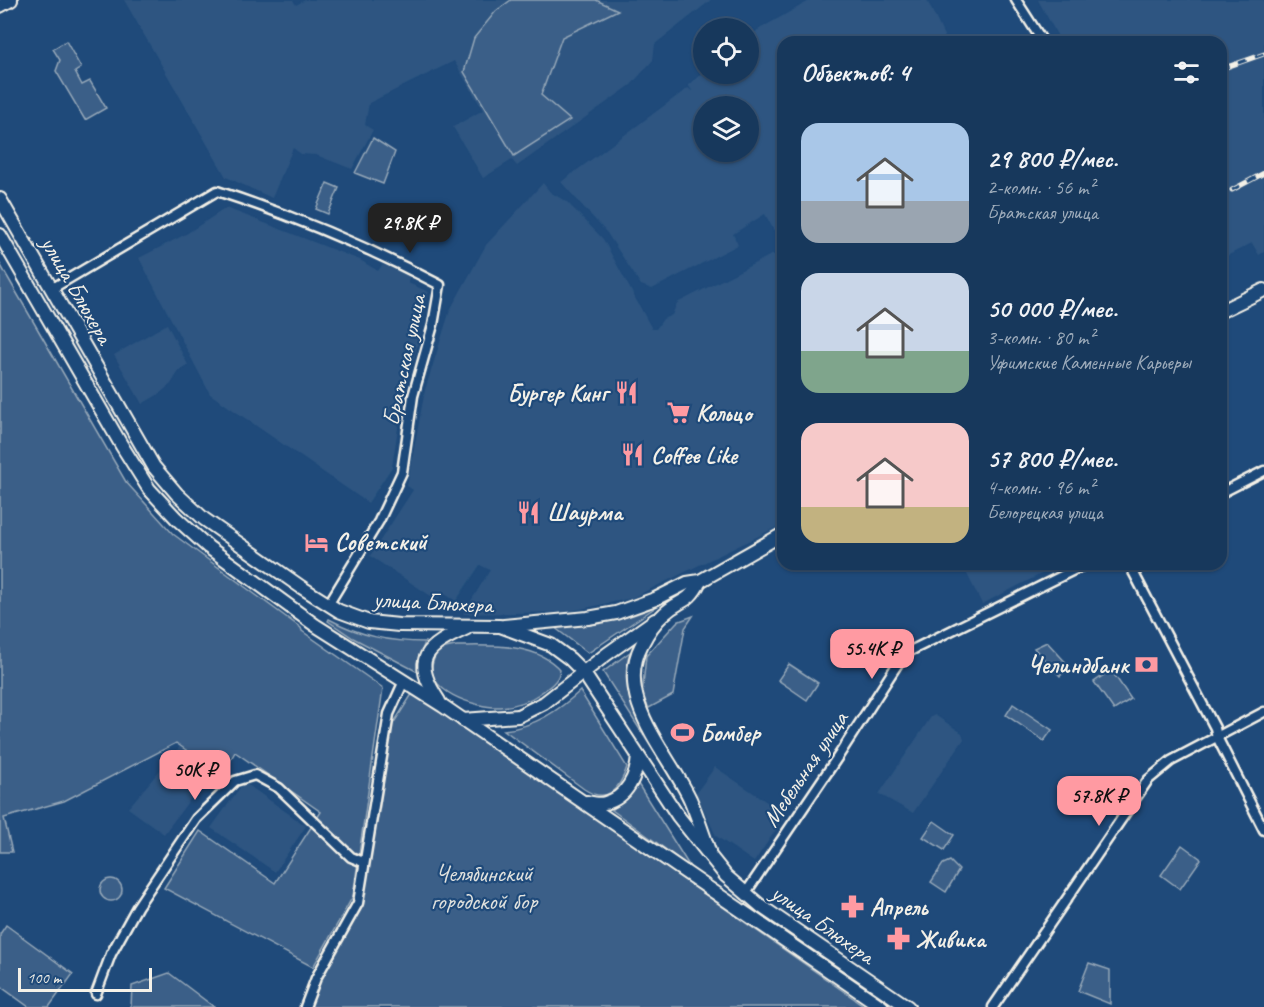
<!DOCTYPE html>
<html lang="ru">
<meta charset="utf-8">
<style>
:root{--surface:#17385c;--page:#244365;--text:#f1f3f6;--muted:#9eacbb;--line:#365272;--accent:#ff9aa2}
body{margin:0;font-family:Caveat,sans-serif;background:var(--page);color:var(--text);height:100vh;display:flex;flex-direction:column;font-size:22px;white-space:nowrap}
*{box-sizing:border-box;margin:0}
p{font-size:20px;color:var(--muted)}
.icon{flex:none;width:33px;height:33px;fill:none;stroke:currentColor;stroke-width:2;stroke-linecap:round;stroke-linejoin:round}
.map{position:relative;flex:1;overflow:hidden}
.side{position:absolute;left:777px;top:36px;width:450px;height:534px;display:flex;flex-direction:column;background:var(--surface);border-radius:18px;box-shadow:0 2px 4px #0004,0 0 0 2px var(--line)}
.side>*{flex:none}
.buttons{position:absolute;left:693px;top:18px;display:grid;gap:12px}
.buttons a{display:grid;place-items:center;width:66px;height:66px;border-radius:50%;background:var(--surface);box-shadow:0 2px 4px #0004,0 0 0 2px var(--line);font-size:30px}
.scale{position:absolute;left:18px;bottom:15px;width:134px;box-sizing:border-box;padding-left:6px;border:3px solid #f4f1e8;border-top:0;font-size:16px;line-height:21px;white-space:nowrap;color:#f4f1e8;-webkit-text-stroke:4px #1f4a7a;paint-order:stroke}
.price{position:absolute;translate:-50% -51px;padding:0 14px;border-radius:12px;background:var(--accent);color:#111;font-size:20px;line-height:39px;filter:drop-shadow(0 2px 3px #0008)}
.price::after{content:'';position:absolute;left:50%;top:36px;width:18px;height:14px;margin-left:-9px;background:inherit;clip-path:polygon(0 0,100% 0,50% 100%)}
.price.current{background:#222;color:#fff}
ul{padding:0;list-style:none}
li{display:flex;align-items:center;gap:18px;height:150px;padding:0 24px}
li span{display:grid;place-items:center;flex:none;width:168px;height:120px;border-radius:18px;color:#555}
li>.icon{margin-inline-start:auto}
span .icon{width:72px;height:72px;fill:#fffc;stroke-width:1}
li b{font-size:26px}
h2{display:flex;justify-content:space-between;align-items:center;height:72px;padding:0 24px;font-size:26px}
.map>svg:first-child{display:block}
</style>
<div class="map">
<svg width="1264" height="1007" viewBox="0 0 1264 1007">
<rect width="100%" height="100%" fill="#1f4a7a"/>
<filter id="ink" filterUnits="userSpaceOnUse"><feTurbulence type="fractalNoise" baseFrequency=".0167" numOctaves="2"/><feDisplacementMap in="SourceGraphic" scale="12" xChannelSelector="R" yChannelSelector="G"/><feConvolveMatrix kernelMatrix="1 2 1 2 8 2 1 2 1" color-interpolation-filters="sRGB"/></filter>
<g filter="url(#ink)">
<!-- built -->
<g fill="#2d5581" fill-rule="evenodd">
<polygon points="124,0 293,0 296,5 305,0 711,0 655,44 653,60 631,85 517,166 512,160 483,178 453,127 483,110 454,61 369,103 365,125 373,130 352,169 316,155 301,154 293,148 272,198 226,177"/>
<path d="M811 0H927L947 42H783V247L765 214 733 234 738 245 652 289 641 285 607 233 561 182 688 88 693 92 688 85 703 73 748 74 749 37 761 28ZM704 106H748V152H704Z"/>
<polygon points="1038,0 1264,0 1264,252 1259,255 1252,243 1221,259 1221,42 1061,42"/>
<polygon points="543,183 550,192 567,202 603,239 652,329 656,329 663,319 672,315 677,303 771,255 783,255 783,524 632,598 567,612 463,614 490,570 480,565 456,601 443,593 437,600 370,556 413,490 407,486 425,390 450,310 486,245"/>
<polygon points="226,208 360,260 378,271 382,265 389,267 409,275 408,283 429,292 413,330 419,333 419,340 402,402 392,467 368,503 210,394 139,258 186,234"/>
<polygon points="167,324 188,365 179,371 171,384 159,394 142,404 114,355"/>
<polygon points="962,564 1043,564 1047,571 982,604"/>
<polygon points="935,715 962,733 964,739 913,813 879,794 931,717"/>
<polygon points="182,744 215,766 164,834 128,808"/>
<polygon points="715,767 786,815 754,862 716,836 696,793"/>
<polygon points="244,782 306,826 275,872 211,828"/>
</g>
<!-- green -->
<g fill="#3a5f88" stroke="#97a8b8" stroke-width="1.5">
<polygon points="511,0 596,0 618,10 562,37 541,95 570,120 514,156 464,72 474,38 496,11"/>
<polygon points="66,41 81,68 75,72 82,85 90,81 106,108 85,120 56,71 60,60 53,49"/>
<polygon points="373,138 395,152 383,184 355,173"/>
<polygon points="327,183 339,188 328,214 316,209"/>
<polygon points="0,264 126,482 173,534 301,628 302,631 383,688 353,896 313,967 164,888 200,831 275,883 321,812 235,752 222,775 176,743 64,801 4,818 12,852 0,852"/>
<path d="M659 605 588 653 554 627C593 626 623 621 659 605Z"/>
<polygon points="693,616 685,628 673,695 649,708 642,695 646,656 677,622"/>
<path d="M329 619C360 636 390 642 425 642L420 656 418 672 353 638 328 621Z"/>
<polygon points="1047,642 1070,667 1060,676 1034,648"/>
<path d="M457 646C490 646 536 642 560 670 559 681 548 688 539 694 528 702 513 706 500 707 476 708 421 691 434 659 438 649 447 647 457 646Z"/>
<path d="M630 652C617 691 640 724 660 757L658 758 603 672Z"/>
<polygon points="789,664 818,683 807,700 778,680"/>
<polygon points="1111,670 1131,699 1114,710 1094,682"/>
<polygon points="414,691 866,1007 308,1007 319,980 360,904 380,759 391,727"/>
<path d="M580 691 627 767C620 788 608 805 584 789L504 730C534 727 558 711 580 691Z"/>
<polygon points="1013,704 1052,730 1044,741 1006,715"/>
<polygon points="638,784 690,867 612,810 626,799"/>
<polygon points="934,821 954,835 944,850 923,837"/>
<polygon points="1182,845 1201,859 1180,889 1161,875"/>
<polygon points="950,861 959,870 946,892 931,882 943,864"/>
<circle cx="111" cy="890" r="11"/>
<polygon points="6,925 73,974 49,1007 29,1007 0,986 0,934"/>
<polygon points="1089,963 1110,970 1110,1004 1078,991"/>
<polygon points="169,973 214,1007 131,1007 132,986"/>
</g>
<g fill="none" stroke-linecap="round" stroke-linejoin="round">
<defs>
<g id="street">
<polyline points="1016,0 1043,42"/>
<path d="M53 288 217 191C294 216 368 247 440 285L433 325 413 396 402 472 379 521 328 605"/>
<polyline points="1221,493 1264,471"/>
<polyline points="1129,564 1215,728 1217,737 1264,830"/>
<polyline points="745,894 839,755 904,654 1086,564"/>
<polyline points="96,994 111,954 137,907 196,819 235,781 255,775 279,788 351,857 363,862"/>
<polyline points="305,1007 316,978 358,903 389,714 404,681"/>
<polyline points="993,1007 1148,780 1171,761 1264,712"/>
</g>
<polyline id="secondary" points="0,6 11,0"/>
<g id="primary">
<polyline points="0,199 154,467 177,494 204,519 301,587 339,611 369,622 399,625 500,626 551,645 570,659 583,672 678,816 726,876 762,907 908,1007"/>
<polyline points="0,235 122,446 149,489 176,518 208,547 315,625 443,706 882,1007"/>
<polyline points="1221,311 1264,290"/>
<path d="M700 581C689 604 680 599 664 614 656 621 647 634 642 644 613 698 668 752 690 799 697 815 703 834 709 851"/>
<polyline points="504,626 588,618 616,613 655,599 687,583 700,581 783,534"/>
<path d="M439 701C410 658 426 647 467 628"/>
<polyline points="463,720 518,716 544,703 607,654 655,620"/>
<path d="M587 802C592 803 600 805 605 803 627 798 637 775 638 756"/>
</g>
</defs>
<!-- street casing -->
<use href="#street" stroke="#f4f1e8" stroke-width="13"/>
<!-- secondary casing -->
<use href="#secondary" stroke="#f4f1e8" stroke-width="16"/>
<!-- primary casing -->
<use href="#primary" stroke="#f4f1e8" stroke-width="16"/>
<!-- street -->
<use href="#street" stroke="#1f4a7a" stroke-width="8"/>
<!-- secondary -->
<use href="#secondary" stroke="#1f4a7a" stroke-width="12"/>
<!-- primary -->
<use href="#primary" stroke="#1f4a7a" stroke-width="12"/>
<defs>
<g id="rail">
<polyline points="1221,69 1264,54"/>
<polyline points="1232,190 1264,173"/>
</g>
</defs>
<!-- rail casing -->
<use href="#rail" stroke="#f4f1e8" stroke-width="5"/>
<!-- rail -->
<use href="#rail" stroke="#1f4a7a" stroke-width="3" stroke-dasharray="9" stroke-linecap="butt"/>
</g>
</g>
<!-- icons -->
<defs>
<symbol id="restaurant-bare" viewBox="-9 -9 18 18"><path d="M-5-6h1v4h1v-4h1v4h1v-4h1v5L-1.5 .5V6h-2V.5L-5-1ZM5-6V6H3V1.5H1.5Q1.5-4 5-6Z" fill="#ff9aa2" stroke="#1f4a7a" stroke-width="2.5" paint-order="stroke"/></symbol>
<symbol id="supermarket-bare" viewBox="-9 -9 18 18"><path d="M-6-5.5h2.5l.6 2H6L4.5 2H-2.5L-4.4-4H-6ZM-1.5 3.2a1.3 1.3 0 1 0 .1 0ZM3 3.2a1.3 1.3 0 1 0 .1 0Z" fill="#ff9aa2" stroke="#1f4a7a" stroke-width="2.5" paint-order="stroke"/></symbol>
<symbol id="hotel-bare" viewBox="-9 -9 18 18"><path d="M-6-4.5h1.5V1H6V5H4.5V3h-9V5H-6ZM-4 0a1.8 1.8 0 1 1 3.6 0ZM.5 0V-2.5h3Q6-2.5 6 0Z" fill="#ff9aa2" stroke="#1f4a7a" stroke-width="2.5" paint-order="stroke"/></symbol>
<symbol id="bank-bare" viewBox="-9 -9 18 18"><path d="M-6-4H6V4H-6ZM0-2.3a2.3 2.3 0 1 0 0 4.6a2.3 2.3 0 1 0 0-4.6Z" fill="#ff9aa2" stroke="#1f4a7a" stroke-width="2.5" paint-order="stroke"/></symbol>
<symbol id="stadium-bare" viewBox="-9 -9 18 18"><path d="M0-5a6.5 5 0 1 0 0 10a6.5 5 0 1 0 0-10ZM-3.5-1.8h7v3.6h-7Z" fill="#ff9aa2" stroke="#1f4a7a" stroke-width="2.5" paint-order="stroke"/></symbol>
<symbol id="pharmacy-bare" viewBox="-9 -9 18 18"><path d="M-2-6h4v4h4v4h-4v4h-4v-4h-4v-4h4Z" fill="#ff9aa2" stroke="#1f4a7a" stroke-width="2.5" paint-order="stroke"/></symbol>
</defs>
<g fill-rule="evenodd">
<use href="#restaurant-bare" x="610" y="376" width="33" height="33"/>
<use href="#supermarket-bare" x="662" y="396" width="33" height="33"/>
<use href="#restaurant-bare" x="616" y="438" width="33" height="33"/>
<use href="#restaurant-bare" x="512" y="496" width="33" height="33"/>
<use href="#hotel-bare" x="300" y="526" width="33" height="33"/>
<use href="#bank-bare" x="1130" y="648" width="33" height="33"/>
<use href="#stadium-bare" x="666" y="716" width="33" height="33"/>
<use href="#pharmacy-bare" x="836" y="890" width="33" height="33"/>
<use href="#pharmacy-bare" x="882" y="922" width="33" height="33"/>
</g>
<g text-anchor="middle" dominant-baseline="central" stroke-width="4.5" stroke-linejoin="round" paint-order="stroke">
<!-- street labels -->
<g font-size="24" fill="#f4f1e8" stroke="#1f4a7a">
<text transform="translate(77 290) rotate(60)">улица Блюхера</text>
<text transform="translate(404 360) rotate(-78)">Братская улица</text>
<text transform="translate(433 602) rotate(3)">улица Блюхера</text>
<text transform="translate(805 769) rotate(-56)">Мебельная улица</text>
<text transform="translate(823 924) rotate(35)">улица Блюхера</text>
</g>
<!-- poi labels -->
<g font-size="24" font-weight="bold" fill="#f4f1e8" stroke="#1f4a7a" text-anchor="start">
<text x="608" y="393" text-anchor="end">Бургер Кинг</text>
<text x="696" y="413">Кольцо</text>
<text x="651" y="455">Coffee Like</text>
<text x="547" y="512">Шаурма</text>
<text x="335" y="542">Советский</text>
<text x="1129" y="665" text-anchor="end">Челиндбанк</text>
<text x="700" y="733">Бомбер</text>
<text x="870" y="907">Апрель</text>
<text x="916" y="939">Живика</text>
</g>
<!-- park labels -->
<g font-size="24" fill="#e1e2de" stroke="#1f4a7a">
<text x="484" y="873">Челябинский<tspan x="484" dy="28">городской бор</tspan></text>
</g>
</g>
</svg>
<div class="buttons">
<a><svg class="icon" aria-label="locate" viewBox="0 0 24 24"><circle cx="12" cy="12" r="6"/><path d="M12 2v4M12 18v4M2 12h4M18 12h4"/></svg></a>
<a><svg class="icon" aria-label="layers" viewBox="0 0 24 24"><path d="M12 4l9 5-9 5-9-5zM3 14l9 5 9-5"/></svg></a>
</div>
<div class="scale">100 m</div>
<b class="price current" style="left:410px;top:254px">29.8K ₽</b>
<b class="price" style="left:872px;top:680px">55.4K ₽</b>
<b class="price" style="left:195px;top:801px">50K ₽</b>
<b class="price" style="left:1099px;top:827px">57.8K ₽</b>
<section class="side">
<h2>Объектов: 4<svg class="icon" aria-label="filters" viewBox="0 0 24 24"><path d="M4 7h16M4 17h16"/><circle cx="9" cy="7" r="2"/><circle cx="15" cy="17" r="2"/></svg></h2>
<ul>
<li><span style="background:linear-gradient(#a9c7e8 65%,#9aa5b1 0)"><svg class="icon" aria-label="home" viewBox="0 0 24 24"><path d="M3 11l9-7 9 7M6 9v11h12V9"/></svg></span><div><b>29 800 ₽/мес.</b><p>2-комн. · 56 m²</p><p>Братская улица</p></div></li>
<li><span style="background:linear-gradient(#c9d6e8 65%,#7fa58c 0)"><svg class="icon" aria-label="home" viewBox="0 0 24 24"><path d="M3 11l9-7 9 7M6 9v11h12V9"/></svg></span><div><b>50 000 ₽/мес.</b><p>3-комн. · 80 m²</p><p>Уфимские Каменные Карьеры</p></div></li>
<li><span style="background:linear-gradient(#f6c9c9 70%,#c2b280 0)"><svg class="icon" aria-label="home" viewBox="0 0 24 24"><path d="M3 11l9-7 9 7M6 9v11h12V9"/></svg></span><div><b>57 800 ₽/мес.</b><p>4-комн. · 96 m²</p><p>Белорецкая улица</p></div></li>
</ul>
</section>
</div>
